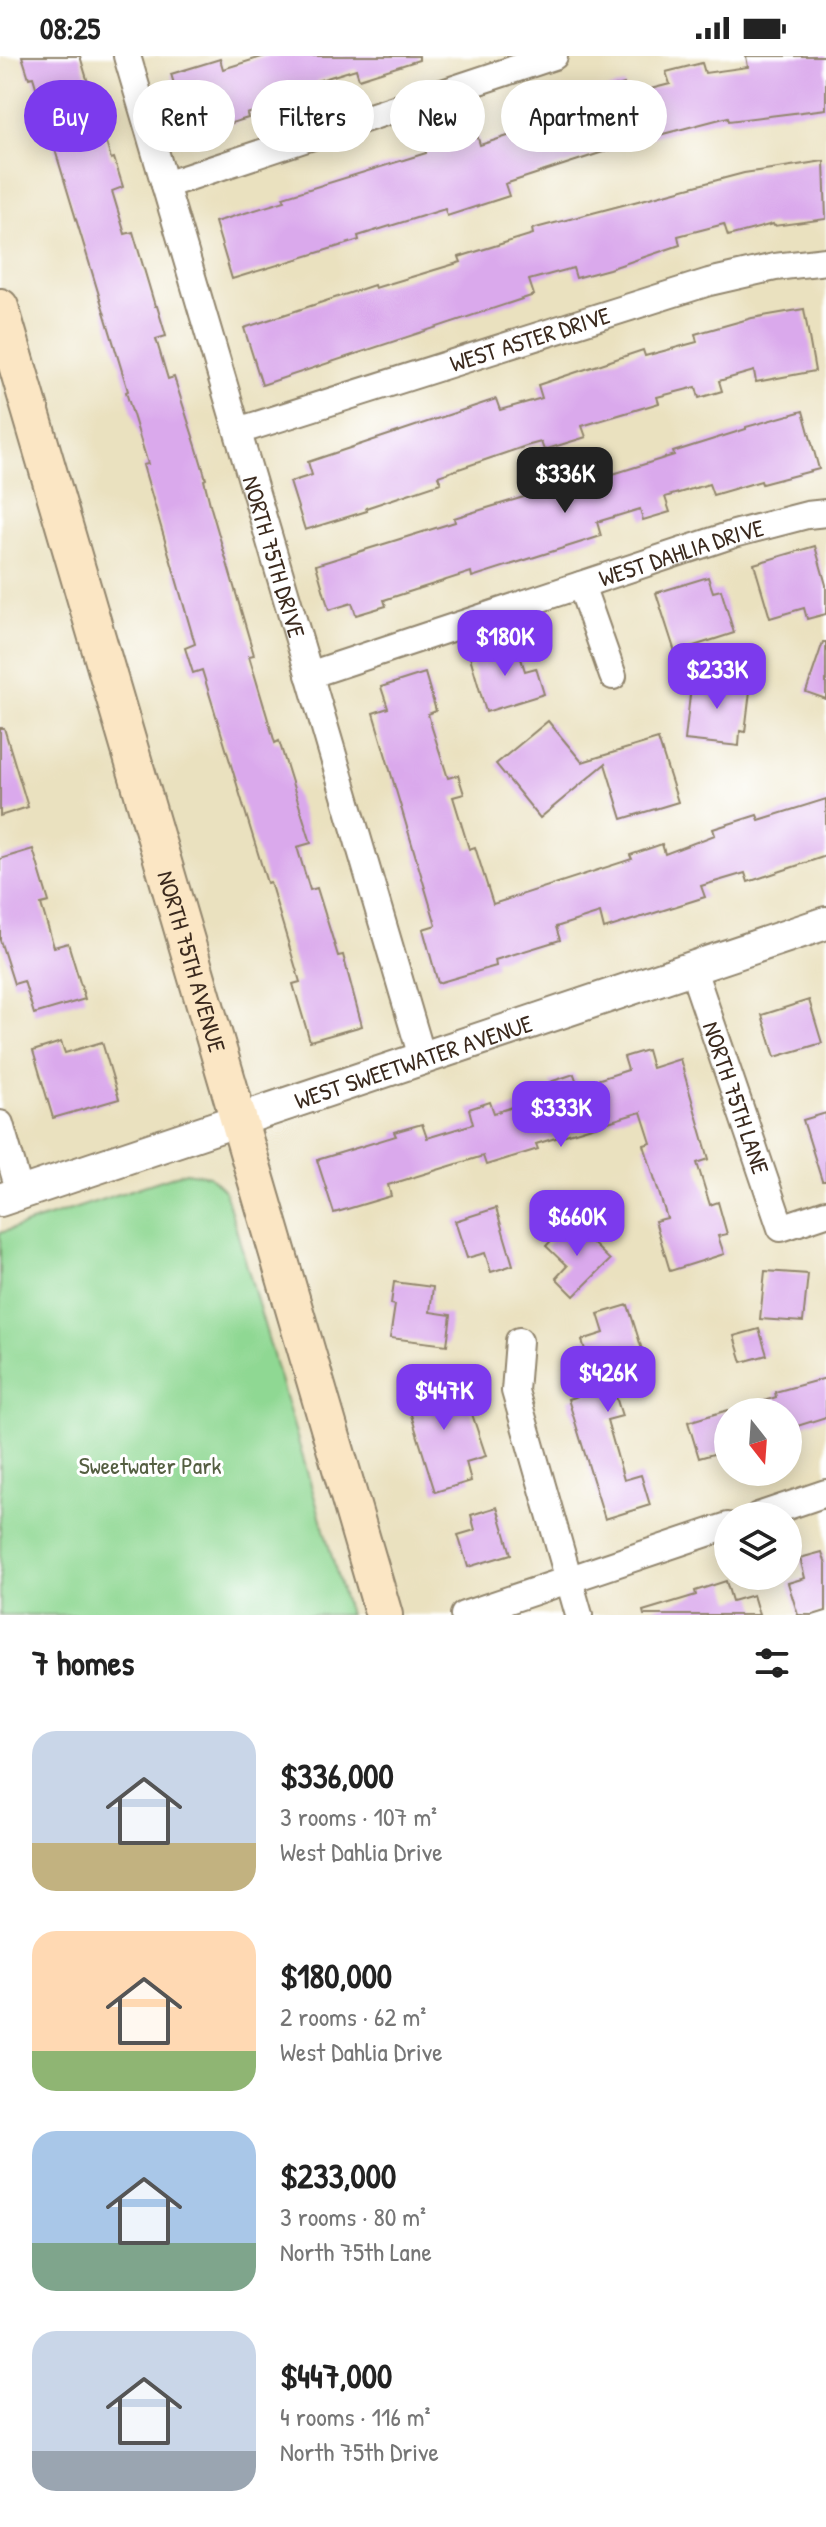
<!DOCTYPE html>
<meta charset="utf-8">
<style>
:root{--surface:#fff;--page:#f6f6f6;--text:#222;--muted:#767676;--accent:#7c3aed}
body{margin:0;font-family:"Patrick Hand",sans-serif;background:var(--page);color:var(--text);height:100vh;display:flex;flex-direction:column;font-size:30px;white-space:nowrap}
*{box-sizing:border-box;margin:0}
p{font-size:26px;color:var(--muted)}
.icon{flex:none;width:44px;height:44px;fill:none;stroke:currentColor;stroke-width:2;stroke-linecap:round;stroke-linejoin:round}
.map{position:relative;height:1559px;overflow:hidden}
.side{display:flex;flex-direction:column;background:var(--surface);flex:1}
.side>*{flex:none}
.hud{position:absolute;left:24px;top:24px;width:778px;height:72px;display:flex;gap:16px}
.needle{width:52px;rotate:163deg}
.tools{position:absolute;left:714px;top:1342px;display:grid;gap:16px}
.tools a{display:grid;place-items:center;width:88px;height:88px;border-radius:50%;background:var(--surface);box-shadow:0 4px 20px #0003;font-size:40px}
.price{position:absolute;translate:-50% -68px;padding:0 18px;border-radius:16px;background:var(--accent);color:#fff;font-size:26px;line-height:52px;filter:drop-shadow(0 2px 4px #0008)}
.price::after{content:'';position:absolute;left:50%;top:48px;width:24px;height:18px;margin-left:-12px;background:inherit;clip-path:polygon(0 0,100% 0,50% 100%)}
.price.current{background:#222;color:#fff}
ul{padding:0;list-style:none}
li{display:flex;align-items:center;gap:24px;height:200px;padding:0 32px}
li span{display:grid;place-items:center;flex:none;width:224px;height:160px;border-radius:24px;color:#555}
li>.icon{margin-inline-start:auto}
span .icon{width:96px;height:96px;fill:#fffc;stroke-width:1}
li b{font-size:34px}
h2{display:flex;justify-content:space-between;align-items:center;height:96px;padding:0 32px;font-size:34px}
.pill{padding:0 28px;border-radius:36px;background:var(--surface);box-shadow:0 4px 20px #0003;font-size:28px;line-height:72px}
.pill.current{background:var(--accent);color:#fff}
.status{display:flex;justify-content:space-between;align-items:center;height:56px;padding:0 40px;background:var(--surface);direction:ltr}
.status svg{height:22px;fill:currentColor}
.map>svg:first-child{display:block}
</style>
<div class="status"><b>08:25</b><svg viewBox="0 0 49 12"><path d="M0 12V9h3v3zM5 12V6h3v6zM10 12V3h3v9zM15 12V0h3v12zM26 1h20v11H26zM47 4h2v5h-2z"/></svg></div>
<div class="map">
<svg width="826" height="1559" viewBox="0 0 826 1559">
<rect width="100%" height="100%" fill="#fff"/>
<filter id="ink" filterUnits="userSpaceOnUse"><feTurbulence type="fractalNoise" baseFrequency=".0125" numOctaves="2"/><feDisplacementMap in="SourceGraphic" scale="16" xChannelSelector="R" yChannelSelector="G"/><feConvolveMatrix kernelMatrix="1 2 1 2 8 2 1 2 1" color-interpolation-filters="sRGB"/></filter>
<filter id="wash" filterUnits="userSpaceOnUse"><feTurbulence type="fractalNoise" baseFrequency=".006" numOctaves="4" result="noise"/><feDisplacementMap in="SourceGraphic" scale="32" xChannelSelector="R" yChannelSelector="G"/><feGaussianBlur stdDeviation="1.8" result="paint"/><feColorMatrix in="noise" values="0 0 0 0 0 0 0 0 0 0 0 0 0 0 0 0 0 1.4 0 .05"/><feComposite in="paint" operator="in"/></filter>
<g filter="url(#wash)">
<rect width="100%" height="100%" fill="#eae1bf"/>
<!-- green -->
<polygon fill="#8fd893" stroke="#658158" stroke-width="2" points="186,1116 209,1120 225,1135 349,1559 0,1559 0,1177"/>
<g id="blocks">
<!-- building -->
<g fill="#daa9ec">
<polygon points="22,0 80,0 111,103 114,102 123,131 112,135 125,178 133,176 155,250 157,250 166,280 156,283 168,323 174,321 197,393 206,423 204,424 211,452 254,599 249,600 275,687 279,685 311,787 297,791 310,834 317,832 338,900 343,899 362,970 310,985 293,928 300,926 270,826 267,827 202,614 193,617 185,592 195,588 143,409 148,408 126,336 128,335 33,21 29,22"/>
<polygon points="265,0 419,0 419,4 359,23 356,13 317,25 320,35 247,58 248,62 215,72 211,60 186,68 171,18 220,3 223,13"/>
<polygon points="746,0 826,0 826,53 729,65 728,61 640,84 505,128 509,140 447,160 445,153 358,180 359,184 232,223 215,166 285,145 283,141 426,97 425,92 476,75 480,89 520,76 515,63 546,54 548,60 597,46 594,37 624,28 627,39 670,28 666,16 702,7 705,17 748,11"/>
<polygon points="824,105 826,163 774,170 773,168 728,180 724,168 678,180 680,189 609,213 576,222 573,212 529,224 534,239 262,329 244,272 374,229 375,232 461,206 459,201 533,178 532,173 744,117"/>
<polygon points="804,253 815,315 756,326 754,315 719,325 722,335 699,342 696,331 657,341 659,347 582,370 586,381 544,394 541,386 526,390 438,420 441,427 366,452 367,455 305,474 290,426 312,419 308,406 496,343 500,354 542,342 538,329 643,294 645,300 697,286 695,278 752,262"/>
<polygon points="803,355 819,413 762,428 761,425 713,439 709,428 665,441 670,456 643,464 640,453 597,466 601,480 472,521 471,516 384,544 386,550 356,559 352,547 329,554 316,509 455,466 454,462 527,440 526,437 582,419 584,427 674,399 673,396 746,373 746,371"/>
<polygon points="815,490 826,529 826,558 807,563 804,552 770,562 754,508"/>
<polygon points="708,521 713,536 721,534 734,577 675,596 656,537"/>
<polygon points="823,586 826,586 826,643 806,636"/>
<polygon points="516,587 525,615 536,612 544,638 486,656 470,601"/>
<polygon points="425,617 436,655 428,658 432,672 448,722 458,719 464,738 453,741 469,793 475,791 493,848 632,803 630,799 662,788 665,798 715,779 713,773 757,759 759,764 826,743 826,800 748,826 745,817 701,830 705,841 604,873 600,857 556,871 560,884 495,904 496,910 438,927 423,873 436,869 373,657 388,652 381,631"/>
<polygon points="692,621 751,627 745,676 740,675 739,690 685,684"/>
<polygon points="548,665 582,706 658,683 678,746 622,763 605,708 540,762 496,708"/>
<polygon points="0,672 4,672 28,751 0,760"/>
<polygon points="33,793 49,846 41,848 54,891 68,887 85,943 34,958 24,925 14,928 0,884 0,803"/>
<polygon points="809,944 822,987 775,1001 762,959"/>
<polygon points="61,986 65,997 102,986 119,1043 53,1062 33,995"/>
<polygon points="647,994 652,1012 680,1003 709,1103 697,1107 710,1149 718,1146 727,1178 718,1180 724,1198 670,1215 655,1165 667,1162 644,1089 651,1087 641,1056 536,1088 538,1093 486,1109 483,1100 388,1129 391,1140 334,1157 317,1104 396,1080 394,1076 422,1068 427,1082 473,1068 469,1053 490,1046 494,1057 554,1038 550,1026 574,1018 578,1030 628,1014 624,1001"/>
<polygon points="826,1057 826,1125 822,1125 803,1064"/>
<polygon points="496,1152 513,1209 491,1216 485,1197 467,1202 455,1165"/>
<polygon points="570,1165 610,1204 574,1240 556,1222 567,1210 546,1190"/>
<polygon points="765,1215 808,1218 803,1266 760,1263"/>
<polygon points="394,1226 433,1231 430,1256 451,1259 447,1289 390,1282 395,1249 391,1248"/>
<polygon points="628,1249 644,1300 607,1312 622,1360 607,1364 624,1424 641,1419 650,1449 605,1463 568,1343 597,1334 582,1284 604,1277 598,1258"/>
<polygon points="759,1273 767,1299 742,1306 734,1280"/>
<polygon points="441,1321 447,1339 464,1334 486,1400 466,1406 471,1425 435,1436 403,1333"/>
<polygon points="826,1322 826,1361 788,1373 788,1356 740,1356 740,1353 776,1341 775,1336"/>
<polygon points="728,1354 728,1394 699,1402 688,1366"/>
<polygon points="497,1451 511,1498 468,1511 458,1479 475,1474 471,1459"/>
<polygon points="822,1496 826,1508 826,1555 813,1559 798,1559 788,1527 805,1522 800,1502"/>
<polygon points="726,1525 732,1545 753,1539 759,1559 644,1559 643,1555 696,1539 695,1535"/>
</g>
</g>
</g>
<g filter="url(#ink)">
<use href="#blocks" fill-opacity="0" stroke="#92866e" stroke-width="2"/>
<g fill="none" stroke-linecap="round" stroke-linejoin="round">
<defs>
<g id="minor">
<path id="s1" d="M127 0 422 1001"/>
<polyline points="165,129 554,0"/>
<path id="s2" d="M238 375 709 226 775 211 826 205"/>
<polyline points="581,529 613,620"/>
<path id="s3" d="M309 619 734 478 807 459 826 457"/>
<path id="s4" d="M692 911 781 1172 826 1157"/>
<polyline points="0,1068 20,1137"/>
<polyline points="519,1285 515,1335 579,1559"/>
<polyline points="758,1460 826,1437"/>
<polyline points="464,1559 728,1470"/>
</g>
<g id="tertiary">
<path id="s5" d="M0 1144 826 867"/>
</g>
<g id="secondary">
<path id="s6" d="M0 251 384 1559"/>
</g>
</defs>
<!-- minor casing -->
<use href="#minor" stroke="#92866e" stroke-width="30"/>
<!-- tertiary casing -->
<use href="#tertiary" stroke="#92866e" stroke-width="36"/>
<!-- secondary casing -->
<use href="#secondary" stroke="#92866e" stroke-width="40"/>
<!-- minor -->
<use href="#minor" stroke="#fff" stroke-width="26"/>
<!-- tertiary -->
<use href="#tertiary" stroke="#fff" stroke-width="32"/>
<!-- secondary -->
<use href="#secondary" stroke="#fbe6c4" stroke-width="36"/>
</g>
</g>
<g text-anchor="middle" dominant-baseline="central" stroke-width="6" stroke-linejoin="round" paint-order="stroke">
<!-- street labels -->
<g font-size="24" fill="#3b2a1e" stroke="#fff">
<text stroke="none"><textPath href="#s2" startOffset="306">WEST ASTER DRIVE</textPath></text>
<text stroke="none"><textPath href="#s3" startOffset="392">WEST DAHLIA DRIVE</textPath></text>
<text stroke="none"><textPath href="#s1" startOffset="522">NORTH 75TH DRIVE</textPath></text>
<text stroke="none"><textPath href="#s6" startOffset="682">NORTH 75TH AVENUE</textPath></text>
<text stroke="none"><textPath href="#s5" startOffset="436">WEST SWEETWATER AVENUE</textPath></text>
<text stroke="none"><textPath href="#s4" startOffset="138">NORTH 75TH LANE</textPath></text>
</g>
<!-- park labels -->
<g font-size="24" fill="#545e41" stroke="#fff">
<text x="150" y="1409">Sweetwater Park</text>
</g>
</g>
</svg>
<div class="tools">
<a><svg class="needle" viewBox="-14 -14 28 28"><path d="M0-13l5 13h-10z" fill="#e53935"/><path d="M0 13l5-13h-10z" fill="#767676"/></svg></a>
<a><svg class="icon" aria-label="layers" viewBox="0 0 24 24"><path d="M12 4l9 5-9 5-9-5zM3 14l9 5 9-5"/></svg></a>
</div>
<b class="price current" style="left:565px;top:459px">$336K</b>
<b class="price" style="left:505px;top:622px">$180K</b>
<b class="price" style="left:717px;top:655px">$233K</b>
<b class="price" style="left:561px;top:1093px">$333K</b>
<b class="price" style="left:577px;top:1202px">$660K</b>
<b class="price" style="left:608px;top:1358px">$426K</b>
<b class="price" style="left:444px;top:1376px">$447K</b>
<div class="hud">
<a class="pill current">Buy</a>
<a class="pill">Rent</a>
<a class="pill">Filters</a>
<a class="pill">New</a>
<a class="pill">Apartment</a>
</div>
</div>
<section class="side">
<h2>7 homes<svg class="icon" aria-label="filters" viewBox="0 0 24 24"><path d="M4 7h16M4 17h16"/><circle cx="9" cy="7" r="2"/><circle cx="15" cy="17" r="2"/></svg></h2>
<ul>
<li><span style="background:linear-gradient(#c9d6e8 70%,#c2b280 0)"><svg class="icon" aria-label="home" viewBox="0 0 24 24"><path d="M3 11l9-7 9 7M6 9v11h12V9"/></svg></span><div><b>$336,000</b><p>3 rooms · 107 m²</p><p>West Dahlia Drive</p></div></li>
<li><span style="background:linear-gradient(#ffd9b3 75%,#8fb573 0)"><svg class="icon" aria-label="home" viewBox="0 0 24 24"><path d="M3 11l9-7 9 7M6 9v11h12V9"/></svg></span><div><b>$180,000</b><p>2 rooms · 62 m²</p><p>West Dahlia Drive</p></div></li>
<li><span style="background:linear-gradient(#a9c7e8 70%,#7fa58c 0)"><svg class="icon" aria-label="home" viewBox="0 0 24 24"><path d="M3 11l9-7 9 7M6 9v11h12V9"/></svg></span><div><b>$233,000</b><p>3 rooms · 80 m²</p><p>North 75th Lane</p></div></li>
<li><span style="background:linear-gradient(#c9d6e8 75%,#9aa5b1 0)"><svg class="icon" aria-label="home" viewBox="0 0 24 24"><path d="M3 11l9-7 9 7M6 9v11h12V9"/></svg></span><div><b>$447,000</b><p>4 rooms · 116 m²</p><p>North 75th Drive</p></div></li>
</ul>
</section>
